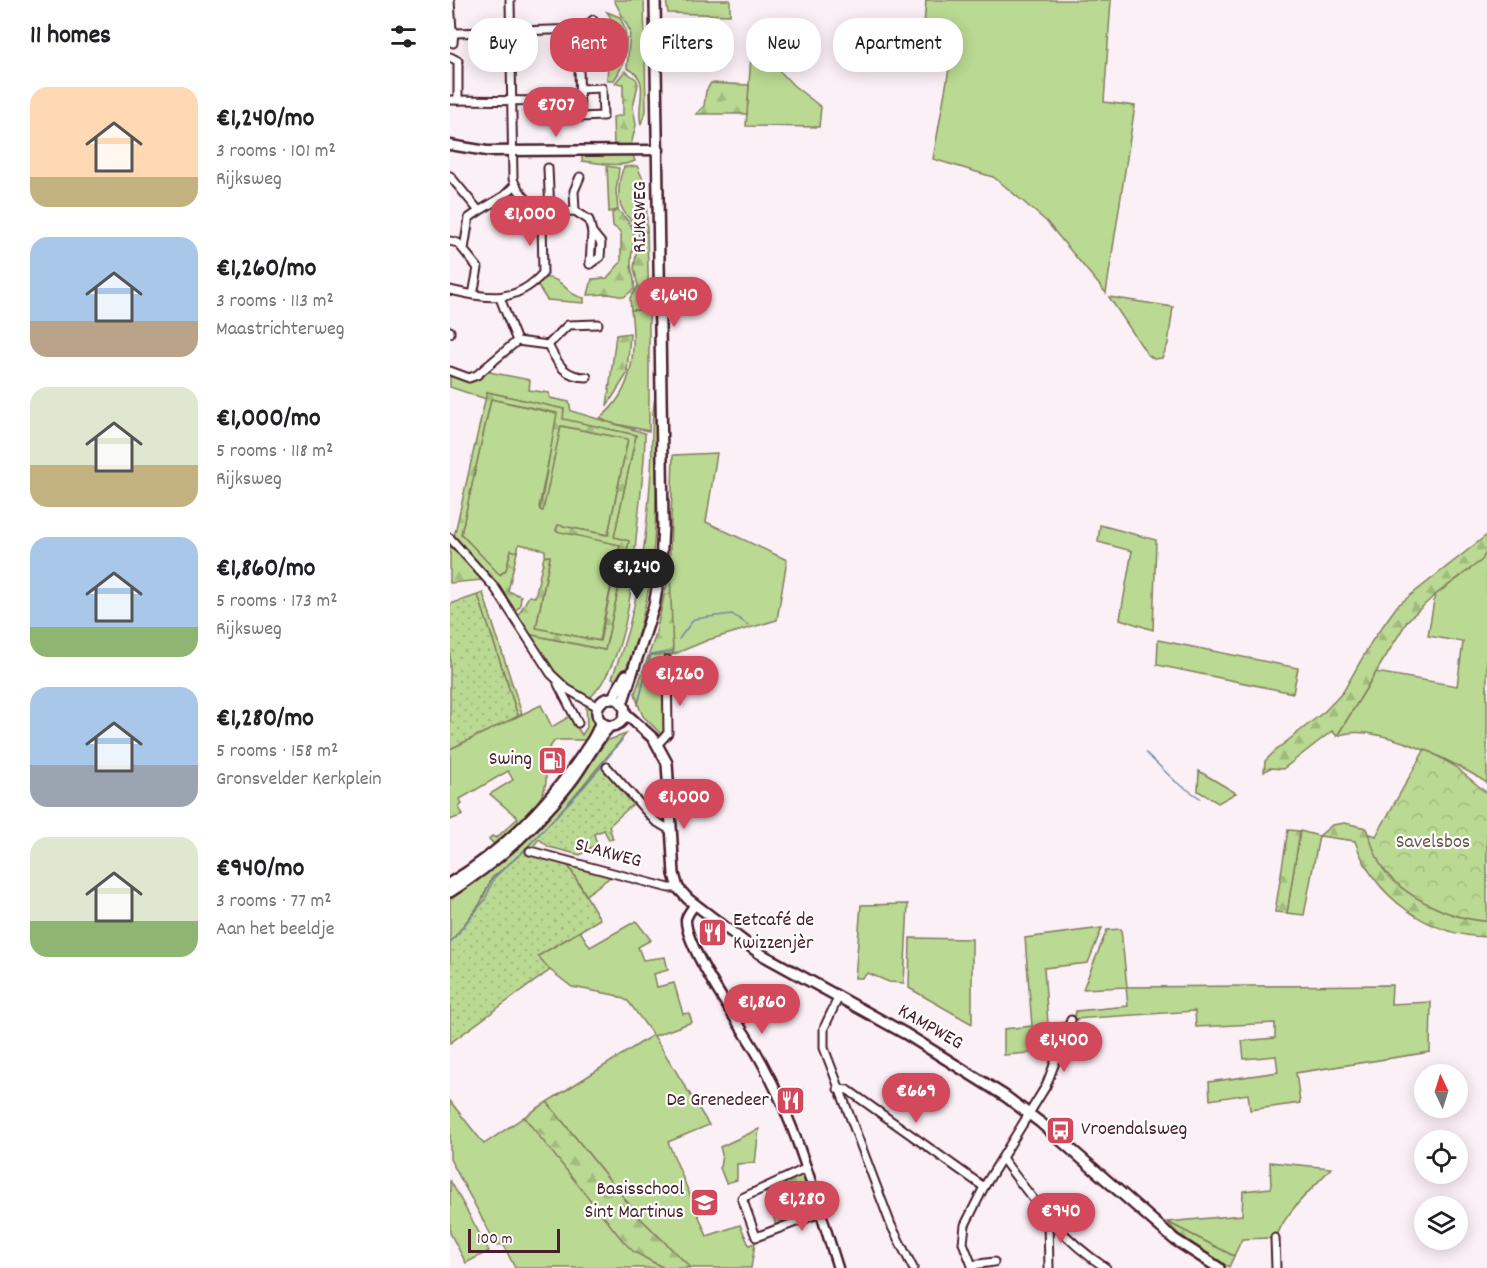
<!DOCTYPE html>
<meta charset="utf-8">
<style>
:root{--surface:#fff;--page:#f6f6f6;--text:#202124;--muted:#757577;--accent:#d1495b}
body{margin:0;font-family:Dekko,sans-serif;background:var(--page);color:var(--text);height:100vh;display:flex;flex-direction:column;font-size:22px;white-space:nowrap}
*{box-sizing:border-box;margin:0}
p{font-size:20px;color:var(--muted)}
.icon{flex:none;width:33px;height:33px;fill:none;stroke:currentColor;stroke-width:2;stroke-linecap:round;stroke-linejoin:round}
.map{position:relative;flex:1;overflow:hidden}
.details{display:flex;flex-direction:column;background:var(--surface);width:450px}
.details>*{flex:none}
.hud{position:absolute;left:18px;top:18px;width:570px;height:54px;display:flex;gap:12px}
.needle{width:39px;rotate:356deg}
.fabs{position:absolute;left:964px;top:1064px;display:grid;gap:12px}
.fabs a{display:grid;place-items:center;width:54px;height:54px;border-radius:50%;background:var(--surface);box-shadow:0 3px 15px #0003;font-size:30px}
.scale{position:absolute;left:18px;bottom:15px;width:92px;box-sizing:border-box;padding-left:6px;border:3px solid #4a1f2b;border-top:0;font-size:16px;line-height:21px;white-space:nowrap;color:#4a1f2b;-webkit-text-stroke:4px #fff;paint-order:stroke}
.price{position:absolute;translate:-50% -51px;padding:0 14px;border-radius:21px;background:var(--accent);color:#fff;font-size:20px;line-height:39px;filter:drop-shadow(0 2px 3px #0008)}
.price::after{content:'';position:absolute;left:50%;top:36px;width:18px;height:14px;margin-left:-9px;background:inherit;clip-path:polygon(0 0,100% 0,50% 100%)}
.price.on{background:#222;color:#fff}
ul{padding:0;list-style:none}
li{display:flex;align-items:center;gap:18px;height:150px;padding:0 30px}
li span{display:grid;place-items:center;flex:none;width:168px;height:120px;border-radius:18px;color:#555}
li>.icon{margin-inline-start:auto}
span .icon{width:72px;height:72px;fill:#fffc;stroke-width:1}
li b{font-size:26px}
h2{display:flex;justify-content:space-between;align-items:center;height:72px;padding:0 30px;font-size:26px}
.tag{padding:0 21px;border-radius:24px;background:var(--surface);box-shadow:0 3px 15px #0003;font-size:21px;line-height:54px}
.tag.on{background:var(--accent);color:#fff}
main{display:flex;flex:1;min-height:0}
.map>svg:first-child{display:block}
</style>
<main>
<section class="details">
<h2>11 homes<svg class="icon" aria-label="filters" viewBox="0 0 24 24"><path d="M4 7h16M4 17h16"/><circle cx="9" cy="7" r="2"/><circle cx="15" cy="17" r="2"/></svg></h2>
<ul>
<li><span style="background:linear-gradient(#ffd9b3 75%,#c2b280 0)"><svg class="icon" aria-label="home" viewBox="0 0 24 24"><path d="M3 11l9-7 9 7M6 9v11h12V9"/></svg></span><div><b>€1,240/mo</b><p>3 rooms · 101 m²</p><p>Rijksweg</p></div></li>
<li><span style="background:linear-gradient(#a9c7e8 70%,#b9a48a 0)"><svg class="icon" aria-label="home" viewBox="0 0 24 24"><path d="M3 11l9-7 9 7M6 9v11h12V9"/></svg></span><div><b>€1,260/mo</b><p>3 rooms · 113 m²</p><p>Maastrichterweg</p></div></li>
<li><span style="background:linear-gradient(#dfe7d0 65%,#c2b280 0)"><svg class="icon" aria-label="home" viewBox="0 0 24 24"><path d="M3 11l9-7 9 7M6 9v11h12V9"/></svg></span><div><b>€1,000/mo</b><p>5 rooms · 118 m²</p><p>Rijksweg</p></div></li>
<li><span style="background:linear-gradient(#a9c7e8 75%,#8fb573 0)"><svg class="icon" aria-label="home" viewBox="0 0 24 24"><path d="M3 11l9-7 9 7M6 9v11h12V9"/></svg></span><div><b>€1,860/mo</b><p>5 rooms · 173 m²</p><p>Rijksweg</p></div></li>
<li><span style="background:linear-gradient(#a9c7e8 65%,#9aa5b1 0)"><svg class="icon" aria-label="home" viewBox="0 0 24 24"><path d="M3 11l9-7 9 7M6 9v11h12V9"/></svg></span><div><b>€1,280/mo</b><p>5 rooms · 158 m²</p><p>Gronsvelder Kerkplein</p></div></li>
<li><span style="background:linear-gradient(#dfe7d0 70%,#8fb573 0)"><svg class="icon" aria-label="home" viewBox="0 0 24 24"><path d="M3 11l9-7 9 7M6 9v11h12V9"/></svg></span><div><b>€940/mo</b><p>3 rooms · 77 m²</p><p>Aan het beeldje</p></div></li>
</ul>
</section>
<div class="map">
<svg width="1037" height="1268" viewBox="0 0 1037 1268">
<defs>
<pattern id="forest-firs" width="22" height="20" patternUnits="userSpaceOnUse" patternTransform="scale(1.5)"><rect width="22" height="20" fill="#bad992"/><path d="M5 1l3.5 6h-7zM16 11l3.5 6h-7z" fill="#a1ba7e"/></pattern>
<pattern id="cemetery-stones" width="16" height="16" patternUnits="userSpaceOnUse" patternTransform="scale(1.5)"><rect width="16" height="16" fill="#bad992"/><path d="M2 7V4a2 2 0 0 1 4 0v3zM10 15v-3a2 2 0 0 1 4 0v3z" fill="#a1ba7e"/></pattern>
<pattern id="park-crowns" width="20" height="18" patternUnits="userSpaceOnUse" patternTransform="scale(1.5)"><rect width="20" height="18" fill="#bad992"/><path d="M2 6a3 3 0 1 1 6 0M12 15a3 3 0 1 1 6 0" fill="none" stroke="#a1ba7e"/></pattern>
<pattern id="garden-dots" width="8" height="8" patternUnits="userSpaceOnUse" patternTransform="scale(1.5)"><rect width="8" height="8" fill="#bad992"/><path d="M2 2h.1M6 6h.1" fill="none" stroke="#a1ba7e" stroke-width="1.8" stroke-linecap="round"/></pattern>
</defs>
<rect width="100%" height="100%" fill="#fbf0f6"/>
<filter id="ink" filterUnits="userSpaceOnUse"><feTurbulence type="fractalNoise" baseFrequency=".0167" numOctaves="2"/><feDisplacementMap in="SourceGraphic" scale="12" xChannelSelector="R" yChannelSelector="G"/><feConvolveMatrix kernelMatrix="1 2 1 2 8 2 1 2 1" color-interpolation-filters="sRGB"/></filter>
<g filter="url(#ink)">
<!-- grass -->
<g fill="#bad992" stroke="#827c5e" stroke-width="1.5">
<path d="M164 0H194L196 111 191 124C185 103 203 80 177 68L180 31Z"/>
<polygon points="216,0 280,0 280,15 218,13"/>
<polygon points="476,0 661,0 654,102 685,106 656,293 596,221 550,182 543,177 483,159 501,58 472,50"/>
<polygon points="302,42 343,85 371,107 369,127 296,126"/>
<path d="M132 154 183 155 185 161C171 168 148 163 132 161Z"/>
<polygon points="157,166 169,168 166,191 168,210 159,212"/>
<path d="M187 166 196 186 197 231 189 235C186 223 175 217 171 206 167 196 169 177 174 167Z"/>
<path d="M94 278C113 276 116 296 134 298V303L97 300 88 286Z"/>
<polygon points="659,297 723,307 718,344 712,358 704,359 697,354"/>
<path d="M181 310H199V431L157 422 150 418C185 391 186 349 181 310Z"/>
<path d="M34 371 80 380 79 390 99 393 100 398 119 402 121 411 195 433C195 466 190 497 187 529 182 582 179 659 139 699L108 679 78 634 155 650 179 541 164 537 186 435 112 419 114 409 37 392 36 399 0 387V372L16 379Z"/>
<path d="M206 393C207 486 212 597 170 682L162 678C189 611 196 542 201 471 203 447 200 417 206 393Z"/>
<polygon points="41,399 108,414 89,507 91,510 111,426 178,439 158,535 108,525 106,530 170,545 149,641 86,628 100,557 95,556 95,550 69,544 67,552 61,551 56,570 49,575 11,534"/>
<polygon points="267,453 256,522 337,560 327,620 258,640 217,657 215,660 214,737 193,716 188,704 200,655 223,654 219,584 223,455"/>
<polygon points="650,525 706,540 703,630 670,619 682,551 648,542"/>
<path d="M1037 550V783C1007 763 923 720 887 736L926 672 1007 686 1013 642 978 636 985 595 1010 577Z"/>
<polygon points="708,640 848,668 843,693 707,665"/>
<path d="M136 704 144 710 147 723 139 740H105L90 761C113 793 66 824 44 844L39 839 42 836 46 838 68 818 40 794 63 780 58 771 10 799 12 804 9 807 13 815 0 820V749L91 705 102 727 120 716 132 735 137 727Z"/>
<polygon points="176,734 103,821 71,854 42,878 30,904 0,943 0,898 34,875 68,847 115,800 156,741"/>
<polygon points="749,771 786,793 768,803 748,791"/>
<polygon points="850,831 869,836 854,915 837,913"/>
<polygon points="116,862 163,875 136,895"/>
<polygon points="458,904 454,983 439,982 418,973 412,978 405,978 411,905"/>
<polygon points="186,921 201,940 188,947 193,960 215,957 218,970 204,974 207,987 224,983 233,1014 239,1013 242,1022 204,1036 259,1125 218,1142 257,1236 290,1225 299,1245 305,1243 301,1268 241,1268 190,1218 97,1102 203,1035 178,1001 165,995 122,987 100,970 88,956 130,931 140,947"/>
<polygon points="652,928 638,963 594,968 598,1024 616,1022 607,1051 554,1055 554,1029 582,1026 575,938"/>
<polygon points="671,929 677,987 942,985 941,1004 981,1002 980,1052 846,1073 850,1103 800,1110 798,1094 760,1100 759,1082 828,1072 826,1056 794,1059 792,1041 825,1038 825,1023 746,1027 745,1011 624,1019 626,1011 678,1006 676,987 633,989 657,930"/>
<polygon points="460,938 522,939 522,1024 459,988"/>
<polygon points="0,1101 34,1144 74,1117 195,1258 214,1268 65,1268 53,1244 47,1246 0,1159"/>
<polygon points="309,1129 305,1163 287,1164 287,1180 276,1183 270,1168 272,1154 270,1147"/>
<path d="M820 1162 881 1168C865 1187 826 1219 826 1244L819 1238 792 1239 784 1256 717 1222 792 1215 793 1191 821 1188Z"/>
<polygon points="0,1180 39,1251 16,1263 0,1233"/>
</g>
<!-- forest -->
<g fill="url(#forest-firs)" stroke="#827c5e" stroke-width="1.5">
<path d="M157 12 170 17C181 37 177 63 164 80H157L158 62 162 60C163 44 167 24 157 12Z"/>
<polygon points="175,71 186,79 188,84 183,107 186,125 181,145 164,146 163,117 173,115 173,84 165,83"/>
<polygon points="261,83 299,85 297,114 246,114 254,106 256,91"/>
<path d="M168 210C194 236 181 236 181 264 181 273 186 280 184 289L174 297 159 294 138 295 142 279 157 278 171 262V232L163 226 162 213Z"/>
<polygon points="197,231 199,310 181,310 180,298 188,286 184,268 189,235"/>
<polygon points="180,333 177,374 157,406 166,335"/>
<polygon points="37,392 114,409 113,419 186,435 164,537 179,541 155,650 78,634 67,617 79,596 85,597 94,557 100,556 86,628 150,641 170,545 106,531 108,525 158,535 178,439 111,426 93,511 90,510 107,413 41,399 11,534 50,575 56,570 61,550 67,552 58,591 71,596 70,606 64,612 46,586 4,537"/>
<polygon points="1037,535 1037,550 1032,560 985,595 958,620 887,736 882,731 833,769 820,768 814,772 815,761 826,750 875,711 893,692 922,641 947,606"/>
<polygon points="0,545 33,580 0,583"/>
<polygon points="220,569 223,654 200,655 188,704 185,693 205,637"/>
<polygon points="33,593 72,714 68,716 28,595"/>
<path d="M895 823 916 828 933 868 944 880 1037 921V937C978 936 923 896 905 841L869 836 882 825Z"/>
<polygon points="838,830 850,831 837,913 825,912"/>
<polygon points="97,1102 190,1218 241,1268 214,1268 184,1252 173,1241 74,1117"/>
<polygon points="717,1222 784,1256 779,1267 738,1244"/>
</g>
<!-- cemetery -->
<polygon fill="url(#cemetery-stones)" stroke="#827c5e" stroke-width="1.5" points="352,1172 363,1213 326,1225 315,1190"/>
<!-- park -->
<path fill="url(#park-crowns)" stroke="#827c5e" stroke-width="1.5" d="M975 749 1003 765 1037 793V921C1003 920 951 896 932 867 925 856 922 844 918 833L926 836Z"/>
<!-- garden -->
<g fill="url(#garden-dots)" stroke="#827c5e" stroke-width="1.5">
<polygon points="28,595 68,716 0,749 0,604"/>
<polygon points="152,766 183,804 159,826 163,839 159,840 154,830 144,834 147,844 130,855 99,847 89,839 78,853 116,862 150,919 88,956 100,970 0,1043 0,943 30,904 42,878 71,854"/>
</g>
<g fill="none" stroke-linecap="round" stroke-linejoin="round">
<!-- stream -->
<g stroke="#7689a4" stroke-width="1.5">
<polyline points="229,639 244,619 282,614 298,625"/>
<polyline points="189,700 201,655 224,651"/>
<polyline points="696,753 726,782 750,798"/>
<polyline points="75,849 134,787 172,740"/>
<polyline points="0,943 35,900 44,878 74,850"/>
</g>
<defs>
<g id="minor">
<polyline points="0,1 2,30 6,33 133,29 143,20"/>
<polyline points="3,43 4,31"/>
<polyline points="0,57 8,61 8,100"/>
<polyline points="129,89 152,88 153,116 130,117 129,67 135,48 133,29"/>
<polyline points="0,100 91,101 103,111 129,111"/>
<polyline points="98,168 100,212"/>
<polyline points="0,176 29,211 54,196 65,185"/>
<polyline points="125,211 124,191 130,177"/>
<polyline points="89,213 125,211 139,220 142,232 140,264"/>
<polyline points="0,241 8,243 28,268 23,295"/>
<polyline points="14,249 19,218 29,211"/>
<polyline points="140,264 150,257 151,243 142,232"/>
<path d="M0 290C37 298 65 305 93 273L92 220C86 204 68 196 63 179L60 0"/>
<polyline points="0,331 0,333"/>
<path d="M67 341 98 345C108 364 114 377 137 377"/>
<polyline points="98,345 118,325 148,324"/>
<polyline points="0,371 19,378 27,375 67,341 50,298"/>
<polyline points="0,538 45,588 101,674 117,689 148,707"/>
<polyline points="108,684 128,723"/>
<polyline points="208,744 218,733 217,660"/>
<polyline points="157,767 205,821 220,830"/>
<polyline points="80,851 219,888 228,888"/>
<polyline points="389,996 374,1028 374,1048 441,1225 463,1268"/>
<polyline points="388,1089 398,1090 534,1187"/>
<path d="M552 1158C584 1201 610 1238 656 1268"/>
<polyline points="357,1168 292,1198 306,1237 370,1213"/>
<polyline points="598,1221 599,1268"/>
<polyline points="825,1238 826,1268"/>
<polyline points="522,1265 544,1262"/>
<polyline points="523,1268 513,1243 515,1225 534,1187 596,1086 621,1020"/>
</g>
<g id="tertiary">
<polyline points="0,145 37,151 209,150"/>
<path d="M245 904C242 909 237 914 236 920 235 944 281 1012 295 1034 342 1106 362 1187 388 1268"/>
</g>
<g id="secondary">
<circle cx="161" cy="712" r="14"/>
<polyline points="162,699 176,675"/>
<polyline points="172,704 204,606 211,565 213,525 205,0"/>
<polyline points="175,713 204,739 217,763 224,874 228,888 238,899 309,953 456,1034 555,1096 591,1123 724,1239 769,1268"/>
<path d="M0 883C53 851 98 805 133 754 139 744 149 733 150 721"/>
<path d="M0 892C46 863 87 826 120 783 134 766 144 742 160 726"/>
</g>
</defs>
<!-- minor casing -->
<use href="#minor" stroke="#4a1f2b" stroke-width="11"/>
<!-- tertiary casing -->
<use href="#tertiary" stroke="#4a1f2b" stroke-width="13"/>
<!-- secondary casing -->
<use href="#secondary" stroke="#4a1f2b" stroke-width="14"/>
<!-- minor -->
<use href="#minor" stroke="#fff" stroke-width="7"/>
<!-- tertiary -->
<use href="#tertiary" stroke="#fff" stroke-width="8"/>
<!-- secondary -->
<use href="#secondary" stroke="#fff" stroke-width="9"/>
</g>
</g>
<!-- icons -->
<defs>
<symbol id="fuel-square" viewBox="-11 -11 22 22"><rect x="-9" y="-9" width="18" height="18" rx="4" fill="#d1495b" stroke="#fff"/><path d="M-5.5-6h7V0h2V4h1.3V-2.5L3-4.5l.8-.8L6-3V5H2.5V1h-1V6h-7ZM-4.2-4.7v3.2H.2V-4.7Z" fill="#fff"/></symbol>
<symbol id="restaurant-square" viewBox="-11 -11 22 22"><rect x="-9" y="-9" width="18" height="18" rx="4" fill="#d1495b" stroke="#fff"/><path d="M-5-6h1v4h1v-4h1v4h1v-4h1v5L-1.5 .5V6h-2V.5L-5-1ZM5-6V6H3V1.5H1.5Q1.5-4 5-6Z" fill="#fff"/></symbol>
<symbol id="bus-square" viewBox="-11 -11 22 22"><rect x="-9" y="-9" width="18" height="18" rx="4" fill="#d1495b" stroke="#fff"/><path d="M-5-6H5V4H4V6H2V4H-2V6H-4V4H-5ZM-3.5-4V0h7V-4ZM-3.5 1.2v1.5H-2V1.2ZM2 1.2v1.5H3.5V1.2Z" fill="#fff"/></symbol>
<symbol id="school-square" viewBox="-11 -11 22 22"><rect x="-9" y="-9" width="18" height="18" rx="4" fill="#d1495b" stroke="#fff"/><path d="M0-5L7-2L0 1L-7-2ZM-4 1L0 2.5L4 1V4Q0 6-4 4Z" fill="#fff"/></symbol>
</defs>
<g fill-rule="evenodd">
<use href="#fuel-square" x="86" y="744" width="33" height="33"/>
<use href="#restaurant-square" x="246" y="916" width="33" height="33"/>
<use href="#restaurant-square" x="324" y="1084" width="33" height="33"/>
<use href="#bus-square" x="594" y="1114" width="33" height="33"/>
<use href="#school-square" x="238" y="1186" width="33" height="33"/>
</g>
<g text-anchor="middle" dominant-baseline="central" stroke-width="4.5" stroke-linejoin="round" paint-order="stroke">
<!-- street labels -->
<g font-size="20" fill="#4a1f2b" stroke="#fff">
<text transform="translate(191 217) rotate(-90)">RIJKSWEG</text>
<text transform="translate(158 854) rotate(15)">SLAKWEG</text>
<text transform="translate(480 1028) rotate(30)">KAMPWEG</text>
</g>
<!-- poi labels -->
<g font-size="20" fill="#4a1f2b" stroke="#fff" text-anchor="end">
<text x="82" y="760">Swing</text>
<text x="283" y="921" text-anchor="start">Eetcafé de<tspan x="283" dy="23">Kwizzenjèr</tspan></text>
<text x="319" y="1101">De Grenedeer</text>
<text x="631" y="1130" text-anchor="start">Vroendalsweg</text>
<text x="234" y="1190">Basisschool<tspan x="234" dy="23">Sint Martinus</tspan></text>
</g>
<!-- park labels -->
<g font-size="20" fill="#6c574a" stroke="#fff">
<text x="983" y="843">Savelsbos</text>
</g>
</g>
</svg>
<div class="fabs">
<a><svg class="needle" viewBox="-14 -14 28 28"><path d="M0-13l5 13h-10z" fill="#e53935"/><path d="M0 13l5-13h-10z" fill="#757577"/></svg></a>
<a><svg class="icon" aria-label="locate" viewBox="0 0 24 24"><circle cx="12" cy="12" r="6"/><path d="M12 2v4M12 18v4M2 12h4M18 12h4"/></svg></a>
<a><svg class="icon" aria-label="layers" viewBox="0 0 24 24"><path d="M12 4l9 5-9 5-9-5zM3 14l9 5 9-5"/></svg></a>
</div>
<div class="scale">100 m</div>
<b class="price" style="left:106px;top:138px">€707</b>
<b class="price" style="left:80px;top:247px">€1,000</b>
<b class="price" style="left:224px;top:328px">€1,640</b>
<b class="price on" style="left:187px;top:600px">€1,240</b>
<b class="price" style="left:230px;top:707px">€1,260</b>
<b class="price" style="left:234px;top:830px">€1,000</b>
<b class="price" style="left:312px;top:1035px">€1,860</b>
<b class="price" style="left:614px;top:1073px">€1,400</b>
<b class="price" style="left:466px;top:1124px">€669</b>
<b class="price" style="left:352px;top:1232px">€1,280</b>
<b class="price" style="left:611px;top:1244px">€940</b>
<div class="hud">
<a class="tag">Buy</a>
<a class="tag on">Rent</a>
<a class="tag">Filters</a>
<a class="tag">New</a>
<a class="tag">Apartment</a>
</div>
</div>
</main>
